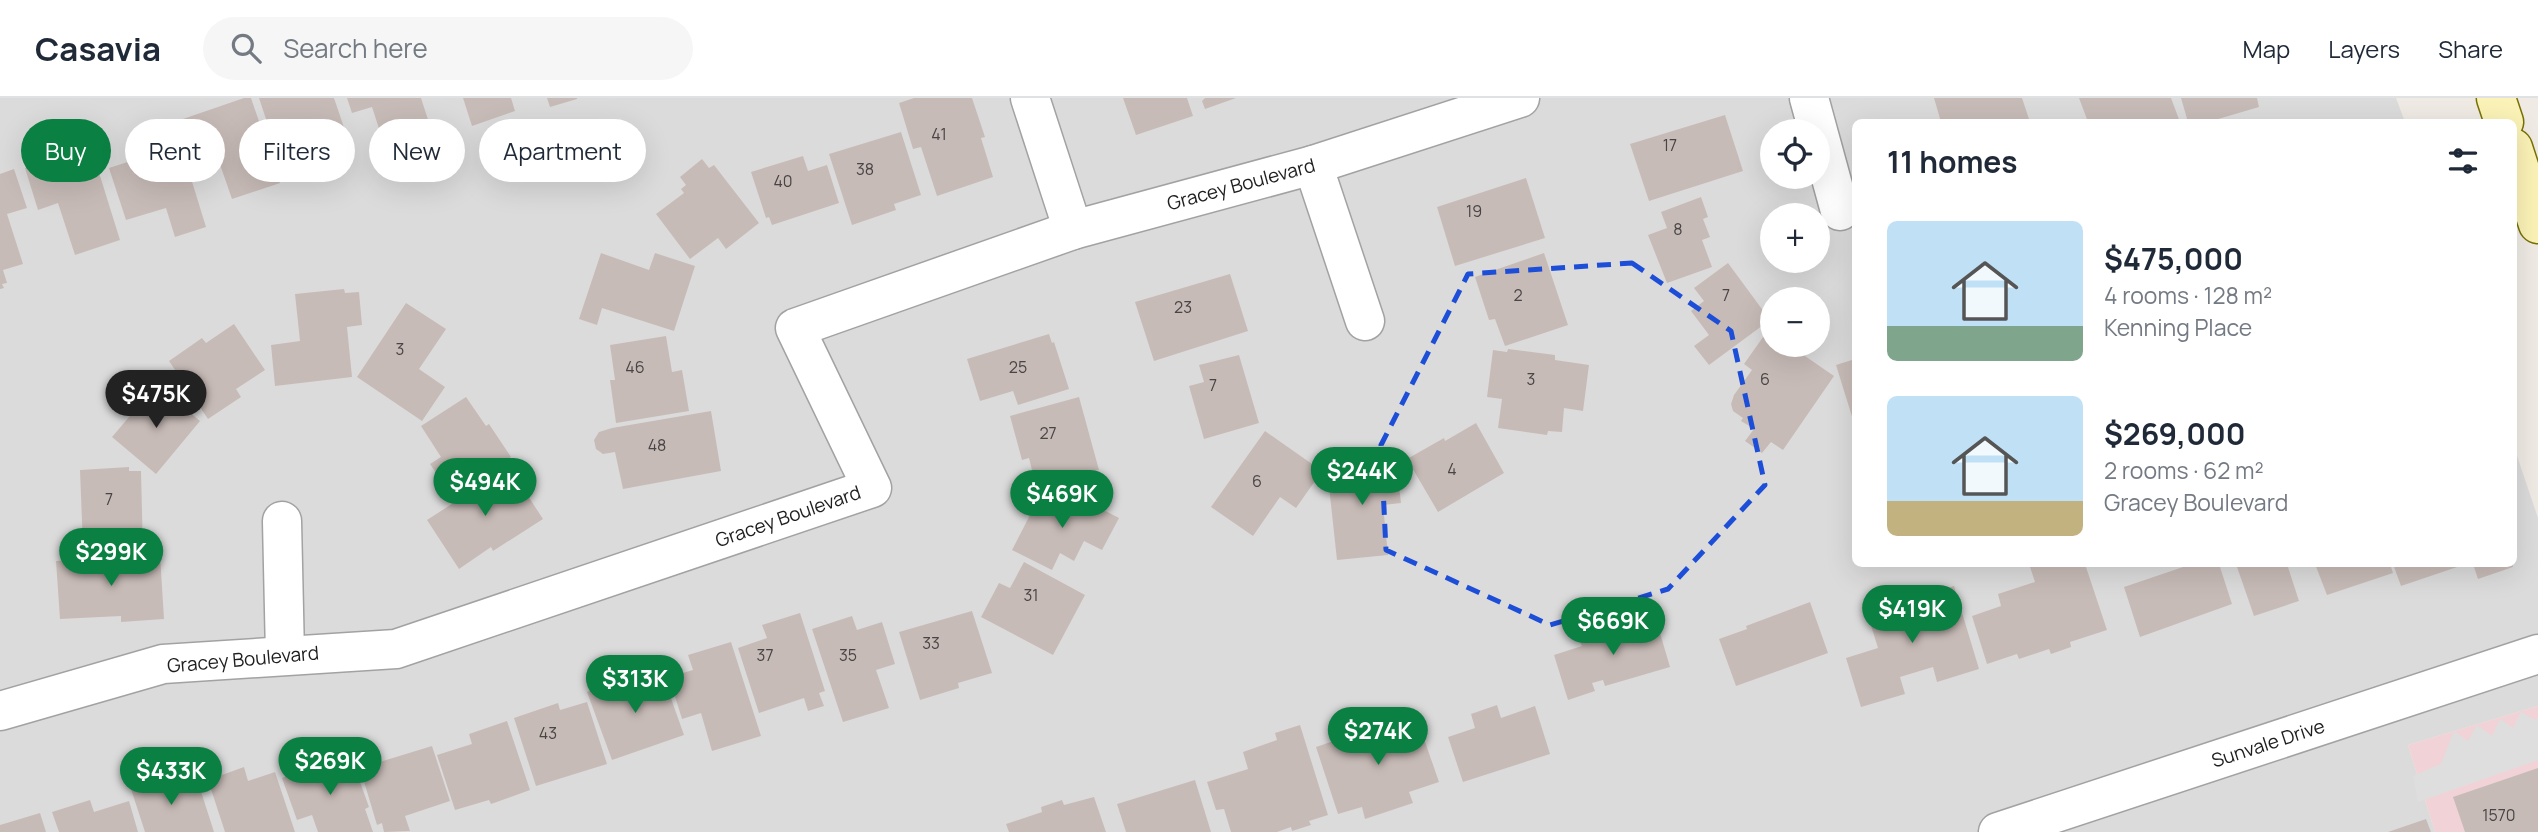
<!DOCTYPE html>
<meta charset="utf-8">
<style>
:root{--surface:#fff;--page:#f6f6f7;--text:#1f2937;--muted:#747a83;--line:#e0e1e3;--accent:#0b8043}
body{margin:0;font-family:Manrope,sans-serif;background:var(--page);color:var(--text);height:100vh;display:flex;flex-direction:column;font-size:26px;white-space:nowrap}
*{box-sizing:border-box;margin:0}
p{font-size:23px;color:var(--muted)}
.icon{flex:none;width:38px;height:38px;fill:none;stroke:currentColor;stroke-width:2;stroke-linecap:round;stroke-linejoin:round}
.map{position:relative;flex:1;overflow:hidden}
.drawer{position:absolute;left:1852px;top:21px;width:665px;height:448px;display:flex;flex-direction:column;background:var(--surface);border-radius:10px;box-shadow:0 7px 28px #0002}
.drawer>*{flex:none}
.banner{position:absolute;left:21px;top:21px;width:665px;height:63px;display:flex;gap:14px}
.controls{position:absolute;left:1760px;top:21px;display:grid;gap:14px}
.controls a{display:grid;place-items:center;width:70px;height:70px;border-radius:50%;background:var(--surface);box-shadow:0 7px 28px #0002;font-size:35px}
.price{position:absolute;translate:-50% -60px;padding:0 16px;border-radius:24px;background:var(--accent);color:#fff;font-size:23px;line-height:46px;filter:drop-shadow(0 2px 4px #0008)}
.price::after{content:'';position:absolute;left:50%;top:42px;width:21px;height:16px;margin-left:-10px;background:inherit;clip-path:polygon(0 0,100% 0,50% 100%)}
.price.current{background:#222;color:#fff}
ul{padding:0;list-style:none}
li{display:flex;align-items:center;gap:21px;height:175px;padding:0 35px}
li span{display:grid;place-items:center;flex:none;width:196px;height:140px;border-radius:10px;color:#555}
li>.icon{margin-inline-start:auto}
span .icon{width:84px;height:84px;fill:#fffc;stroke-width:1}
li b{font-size:30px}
h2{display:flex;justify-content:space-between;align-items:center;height:84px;padding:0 35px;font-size:30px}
.pill{padding:0 24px;border-radius:32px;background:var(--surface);box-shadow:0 7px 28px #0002;font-size:24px;line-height:63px}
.pill.current{background:var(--accent);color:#fff}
header{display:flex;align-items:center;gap:42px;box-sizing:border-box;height:98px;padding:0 35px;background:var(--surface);border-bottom:2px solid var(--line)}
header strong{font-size:33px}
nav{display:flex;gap:38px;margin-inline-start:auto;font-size:24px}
.search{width:490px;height:63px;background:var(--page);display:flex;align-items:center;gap:18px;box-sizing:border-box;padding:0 24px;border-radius:38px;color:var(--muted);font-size:26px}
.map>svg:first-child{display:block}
</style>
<header>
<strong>Casavia</strong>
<div class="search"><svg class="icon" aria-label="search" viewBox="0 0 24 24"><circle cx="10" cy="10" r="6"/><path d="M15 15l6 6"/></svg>Search here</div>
<nav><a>Map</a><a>Layers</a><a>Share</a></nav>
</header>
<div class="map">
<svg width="2538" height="734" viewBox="0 0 2538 734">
<rect width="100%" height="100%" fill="#efeae4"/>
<!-- residential -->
<path fill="#dcdbdb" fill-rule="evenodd" d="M0 0H2396L2405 24H1855V466H2513V346L2538 420V608L2408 647 2435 734H0ZM1773 33H1818V79H1773ZM1773 117H1818V163H1773ZM1773 201H1818V247H1773Z"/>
<!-- commercial -->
<polygon fill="#f1d3d7" points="2538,608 2538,734 2435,734 2408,647"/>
<!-- parking -->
<polygon fill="#dedede" points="2521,614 2535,622 2538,619 2538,662 2418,704 2413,678 2441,666 2454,633 2468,643 2477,627 2492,638 2500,621 2513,630"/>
<!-- building -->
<g fill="#c7bbb7">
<polygon points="244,0 251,0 280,85 232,101 216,55 194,62 180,22"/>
<polygon points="259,0 334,0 354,59 306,75 291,29 271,36"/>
<polygon points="347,0 421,0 434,40 387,55 372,9 352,15"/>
<polygon points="463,0 511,0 515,13 472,28"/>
<polygon points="547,0 577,0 577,1 550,9"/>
<polygon points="914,0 972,0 985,39 981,40 993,79 937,98 921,49 913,51 899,5"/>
<polygon points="1123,0 1187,0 1193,18 1136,37"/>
<polygon points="1205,0 1236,0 1205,11 1202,3"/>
<polygon points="1934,0 2022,0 2030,24 1941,24"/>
<polygon points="2079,0 2171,0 2180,24 2088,24"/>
<polygon points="2181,0 2257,0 2259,9 2208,24 2188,24"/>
<polygon points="1725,17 1743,73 1649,103 1630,46"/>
<polygon points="173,22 206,129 175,139 166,110 126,122 109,70 143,59 135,34"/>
<polygon points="901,34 921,97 894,106 896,112 852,127 829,56"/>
<polygon points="91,49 120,142 75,157 58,105 38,112 25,70"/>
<polygon points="803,58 808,73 827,67 839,105 772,127 769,119 766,120 751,74"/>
<polygon points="702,61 709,70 714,67 759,125 726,151 718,140 690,161 656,116 684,95 681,91 686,87 680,79"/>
<polygon points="14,71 27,110 7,116 23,166 3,172 7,185 2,186 4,190 0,191 0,76"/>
<polygon points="1526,80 1545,140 1455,168 1437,109"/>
<polygon points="1701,99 1708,119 1703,121 1710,139 1702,142 1712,169 1667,185 1648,137 1667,130 1661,114"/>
<polygon points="601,155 649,172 655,155 695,168 674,233 602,210 597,227 579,221"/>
<polygon points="1544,155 1568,227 1505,248 1495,221 1489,222 1475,179"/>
<polygon points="1728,165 1770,222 1709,267 1694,248 1709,237 1691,213 1704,203 1694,190"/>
<polygon points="1230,176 1248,233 1154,263 1135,204"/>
<polygon points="344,191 345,195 359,194 362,227 347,229 352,279 275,288 271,247 300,243 295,196"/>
<polygon points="406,205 446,231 419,271 445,289 422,323 357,279"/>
<polygon points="234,226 265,272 236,291 241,299 208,321 169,263 202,240 206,245"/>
<polygon points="1768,232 1773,236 1773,247 1789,247 1834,278 1783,352 1771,344 1762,355 1745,343 1754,331 1741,323 1743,320 1733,313 1731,306 1734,297 1752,272 1744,266"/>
<polygon points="1049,236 1052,245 1054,244 1069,291 1018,307 1013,293 980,303 967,261"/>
<polygon points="666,238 672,274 682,272 689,313 616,325 610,282 615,282 610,247"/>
<polygon points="1508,251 1555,257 1555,262 1589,267 1583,313 1564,310 1562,334 1548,333 1547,337 1498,330 1502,301 1487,299 1493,252 1507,254"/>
<polygon points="1239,257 1259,325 1204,341 1189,288 1204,284 1199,267"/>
<polygon points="1855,261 1855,325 1854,325 1836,267"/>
<polygon points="149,290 167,301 169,297 200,323 156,376 112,339 146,299 143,297"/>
<polygon points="466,299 486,328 489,326 511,359 452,398 430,366 441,359 421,328"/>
<polygon points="1079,299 1099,372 1036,388 1029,360 1022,362 1010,318"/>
<polygon points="711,313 721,373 623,391 615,354 603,356 596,351 594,342 599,334 612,330"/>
<polygon points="1476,325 1504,375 1438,414 1407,361 1444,340 1445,343"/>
<polygon points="1265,333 1322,373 1296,410 1280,399 1253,438 1211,409"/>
<polygon points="1396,363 1401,405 1383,407 1388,457 1337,462 1327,370"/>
<polygon points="129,369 129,373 141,373 143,454 87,455 87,449 83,449 80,372"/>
<polygon points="509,369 543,421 493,453 491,449 459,471 427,422"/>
<polygon points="1044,390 1091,413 1094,407 1119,420 1102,452 1084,443 1074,463 1060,455 1052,472 1012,452"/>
<polygon points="160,457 164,521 121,524 121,518 60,521 56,463"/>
<polygon points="1024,464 1085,497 1053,557 981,519 999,485 1010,490"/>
<polygon points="2029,466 2085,466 2107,532 2070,544 2071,549 2051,556 2049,551 2019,561 2017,556 1987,566 1972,518 2001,508 1998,496 2035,484"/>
<polygon points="2192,466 2219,466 2232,506 2140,539 2124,489"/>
<polygon points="2236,466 2287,466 2299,503 2254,518"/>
<polygon points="2315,466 2390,466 2393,475 2327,497"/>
<polygon points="2393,466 2466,466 2401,488"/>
<polygon points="2473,466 2512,466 2513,469 2478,481"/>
<polygon points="1954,488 1979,571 1937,584 1933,569 1900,579 1905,596 1861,609 1846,560 1878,550 1865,508 1896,498 1898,505"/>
<polygon points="1810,504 1828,555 1736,588 1719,541 1747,531 1746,528"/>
<polygon points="972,513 992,575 958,585 959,590 920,602 899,534"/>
<polygon points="800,515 825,593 819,595 824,608 808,613 804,600 759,615 738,550 767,540 762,527"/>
<polygon points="852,518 857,532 882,524 895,566 876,572 889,610 843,624 812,531"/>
<polygon points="1655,518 1670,569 1605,588 1603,582 1592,585 1595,593 1568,602 1554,557 1582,548 1579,542"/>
<polygon points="731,544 761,638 712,653 701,615 682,621 669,579 693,572 688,557"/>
<polygon points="662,575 684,637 612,662 587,594 632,578 635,585"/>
<polygon points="587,604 607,666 536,688 514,620 558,605 560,612"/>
<polygon points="1497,607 1501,620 1535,608 1550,656 1463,684 1448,639 1475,630 1471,616"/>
<polygon points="1415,615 1439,684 1409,694 1413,705 1365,721 1362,709 1338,716 1316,649"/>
<polygon points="507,623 530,692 491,706 489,702 455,712 437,657 472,646 469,636"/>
<polygon points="1300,627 1328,717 1309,723 1311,727 1292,733 1291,729 1277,734 1231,734 1224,711 1216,712 1207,684 1248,671 1243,654 1277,642 1275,635"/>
<polygon points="432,648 450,703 405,718 410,733 384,734 382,725 377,727 360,670"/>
<polygon points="350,656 369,709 365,711 373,734 318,734 312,717 297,722 282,680"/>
<polygon points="244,669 248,683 275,674 295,734 225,734 208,682"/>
<polygon points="2538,670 2538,734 2465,734 2453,699"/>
<polygon points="166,677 170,689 197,681 214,734 145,734 130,688"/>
<polygon points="1195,682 1211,734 1126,734 1117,706"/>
<polygon points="1094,699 1106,734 1009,734 1006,726 1042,714 1041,709 1062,702 1064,707"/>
<polygon points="90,702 94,714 129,703 138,734 59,734 52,714"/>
<polygon points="40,715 46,734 0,734 0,727"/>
<polygon points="2426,721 2431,734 2388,734"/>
</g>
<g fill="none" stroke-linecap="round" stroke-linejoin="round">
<defs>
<g id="street">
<polyline points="1030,0 1073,132"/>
<polyline points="1809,0 1840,113"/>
<polyline points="1313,67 1365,223"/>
<polyline points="282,423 285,557"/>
<polyline points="0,613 163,566 396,551 872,390 795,230 1073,132 1313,67 1520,0"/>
<polyline points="1998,734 2538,556"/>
</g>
<g id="secondary">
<polyline points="2496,0 2504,24"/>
<polyline points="2513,50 2538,126"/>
</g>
</defs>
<!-- street casing -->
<use href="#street" stroke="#a2a2a2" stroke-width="41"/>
<!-- secondary casing -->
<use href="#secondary" stroke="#787002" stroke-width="41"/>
<!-- street -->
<use href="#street" stroke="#fff" stroke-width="38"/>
<!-- secondary -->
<use href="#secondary" stroke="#fbf2b7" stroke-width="38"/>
</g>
<!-- marked area -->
<path fill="none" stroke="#1d4ed8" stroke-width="5" stroke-dasharray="14 9" stroke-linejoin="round" d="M1632 165 1731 233 1765 387 1668 491 1550 527 1386 452 1381 347 1468 176Z"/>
<g text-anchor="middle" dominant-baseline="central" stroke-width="7" stroke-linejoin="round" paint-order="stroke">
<!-- number labels -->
<g font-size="16" fill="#484544">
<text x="939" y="36">41</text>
<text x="1670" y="47">17</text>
<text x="865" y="71">38</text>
<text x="783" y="83">40</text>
<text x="1474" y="113">19</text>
<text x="1678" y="131">8</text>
<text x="1518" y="197">2</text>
<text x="1726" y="197">7</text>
<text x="1183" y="209">23</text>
<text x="400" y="251">3</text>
<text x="635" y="269">46</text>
<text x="1018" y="269">25</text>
<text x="1531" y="281">3</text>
<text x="1765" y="281">6</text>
<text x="1213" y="287">7</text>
<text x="1048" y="335">27</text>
<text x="657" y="347">48</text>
<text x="1452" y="371">4</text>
<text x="1257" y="383">6</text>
<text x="109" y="401">7</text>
<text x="1031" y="497">31</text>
<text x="931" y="545">33</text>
<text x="765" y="557">37</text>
<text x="848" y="557">35</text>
<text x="548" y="635">43</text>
<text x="2499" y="717">1570</text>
</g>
<!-- street labels -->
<g font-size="19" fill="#1e1e1e" stroke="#fff">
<text transform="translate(1241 86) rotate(-15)">Gracey Boulevard</text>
<text transform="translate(788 418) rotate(-19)">Gracey Boulevard</text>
<text transform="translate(243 561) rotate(-5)">Gracey Boulevard</text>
<text transform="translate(2268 645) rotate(-18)">Sunvale Drive</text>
</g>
</g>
</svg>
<div class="controls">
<a><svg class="icon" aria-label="locate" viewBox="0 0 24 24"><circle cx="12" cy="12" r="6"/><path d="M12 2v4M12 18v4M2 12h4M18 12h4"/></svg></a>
<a>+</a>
<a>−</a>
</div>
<b class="price current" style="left:156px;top:332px">$475K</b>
<b class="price" style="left:1362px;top:409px">$244K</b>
<b class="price" style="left:485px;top:420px">$494K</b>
<b class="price" style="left:1062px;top:432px">$469K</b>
<b class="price" style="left:111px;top:490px">$299K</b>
<b class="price" style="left:1912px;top:547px">$419K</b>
<b class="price" style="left:1613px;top:559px">$669K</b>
<b class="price" style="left:635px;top:617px">$313K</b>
<b class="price" style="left:1378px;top:669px">$274K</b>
<b class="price" style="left:330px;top:699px">$269K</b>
<b class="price" style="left:171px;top:709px">$433K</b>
<div class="banner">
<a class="pill current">Buy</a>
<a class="pill">Rent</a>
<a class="pill">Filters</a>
<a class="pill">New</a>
<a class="pill">Apartment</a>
</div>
<section class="drawer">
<h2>11 homes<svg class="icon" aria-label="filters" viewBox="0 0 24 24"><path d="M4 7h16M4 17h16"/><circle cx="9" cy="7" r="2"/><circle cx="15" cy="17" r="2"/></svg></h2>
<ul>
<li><span style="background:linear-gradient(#bfe0f5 75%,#7fa58c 0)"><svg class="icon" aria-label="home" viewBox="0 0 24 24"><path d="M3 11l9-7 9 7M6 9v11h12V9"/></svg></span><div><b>$475,000</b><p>4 rooms · 128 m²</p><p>Kenning Place</p></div></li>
<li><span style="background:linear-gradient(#bfe0f5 75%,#c2b280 0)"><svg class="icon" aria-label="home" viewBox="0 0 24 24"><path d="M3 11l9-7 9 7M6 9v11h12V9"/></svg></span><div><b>$269,000</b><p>2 rooms · 62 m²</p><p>Gracey Boulevard</p></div></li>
</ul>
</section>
</div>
